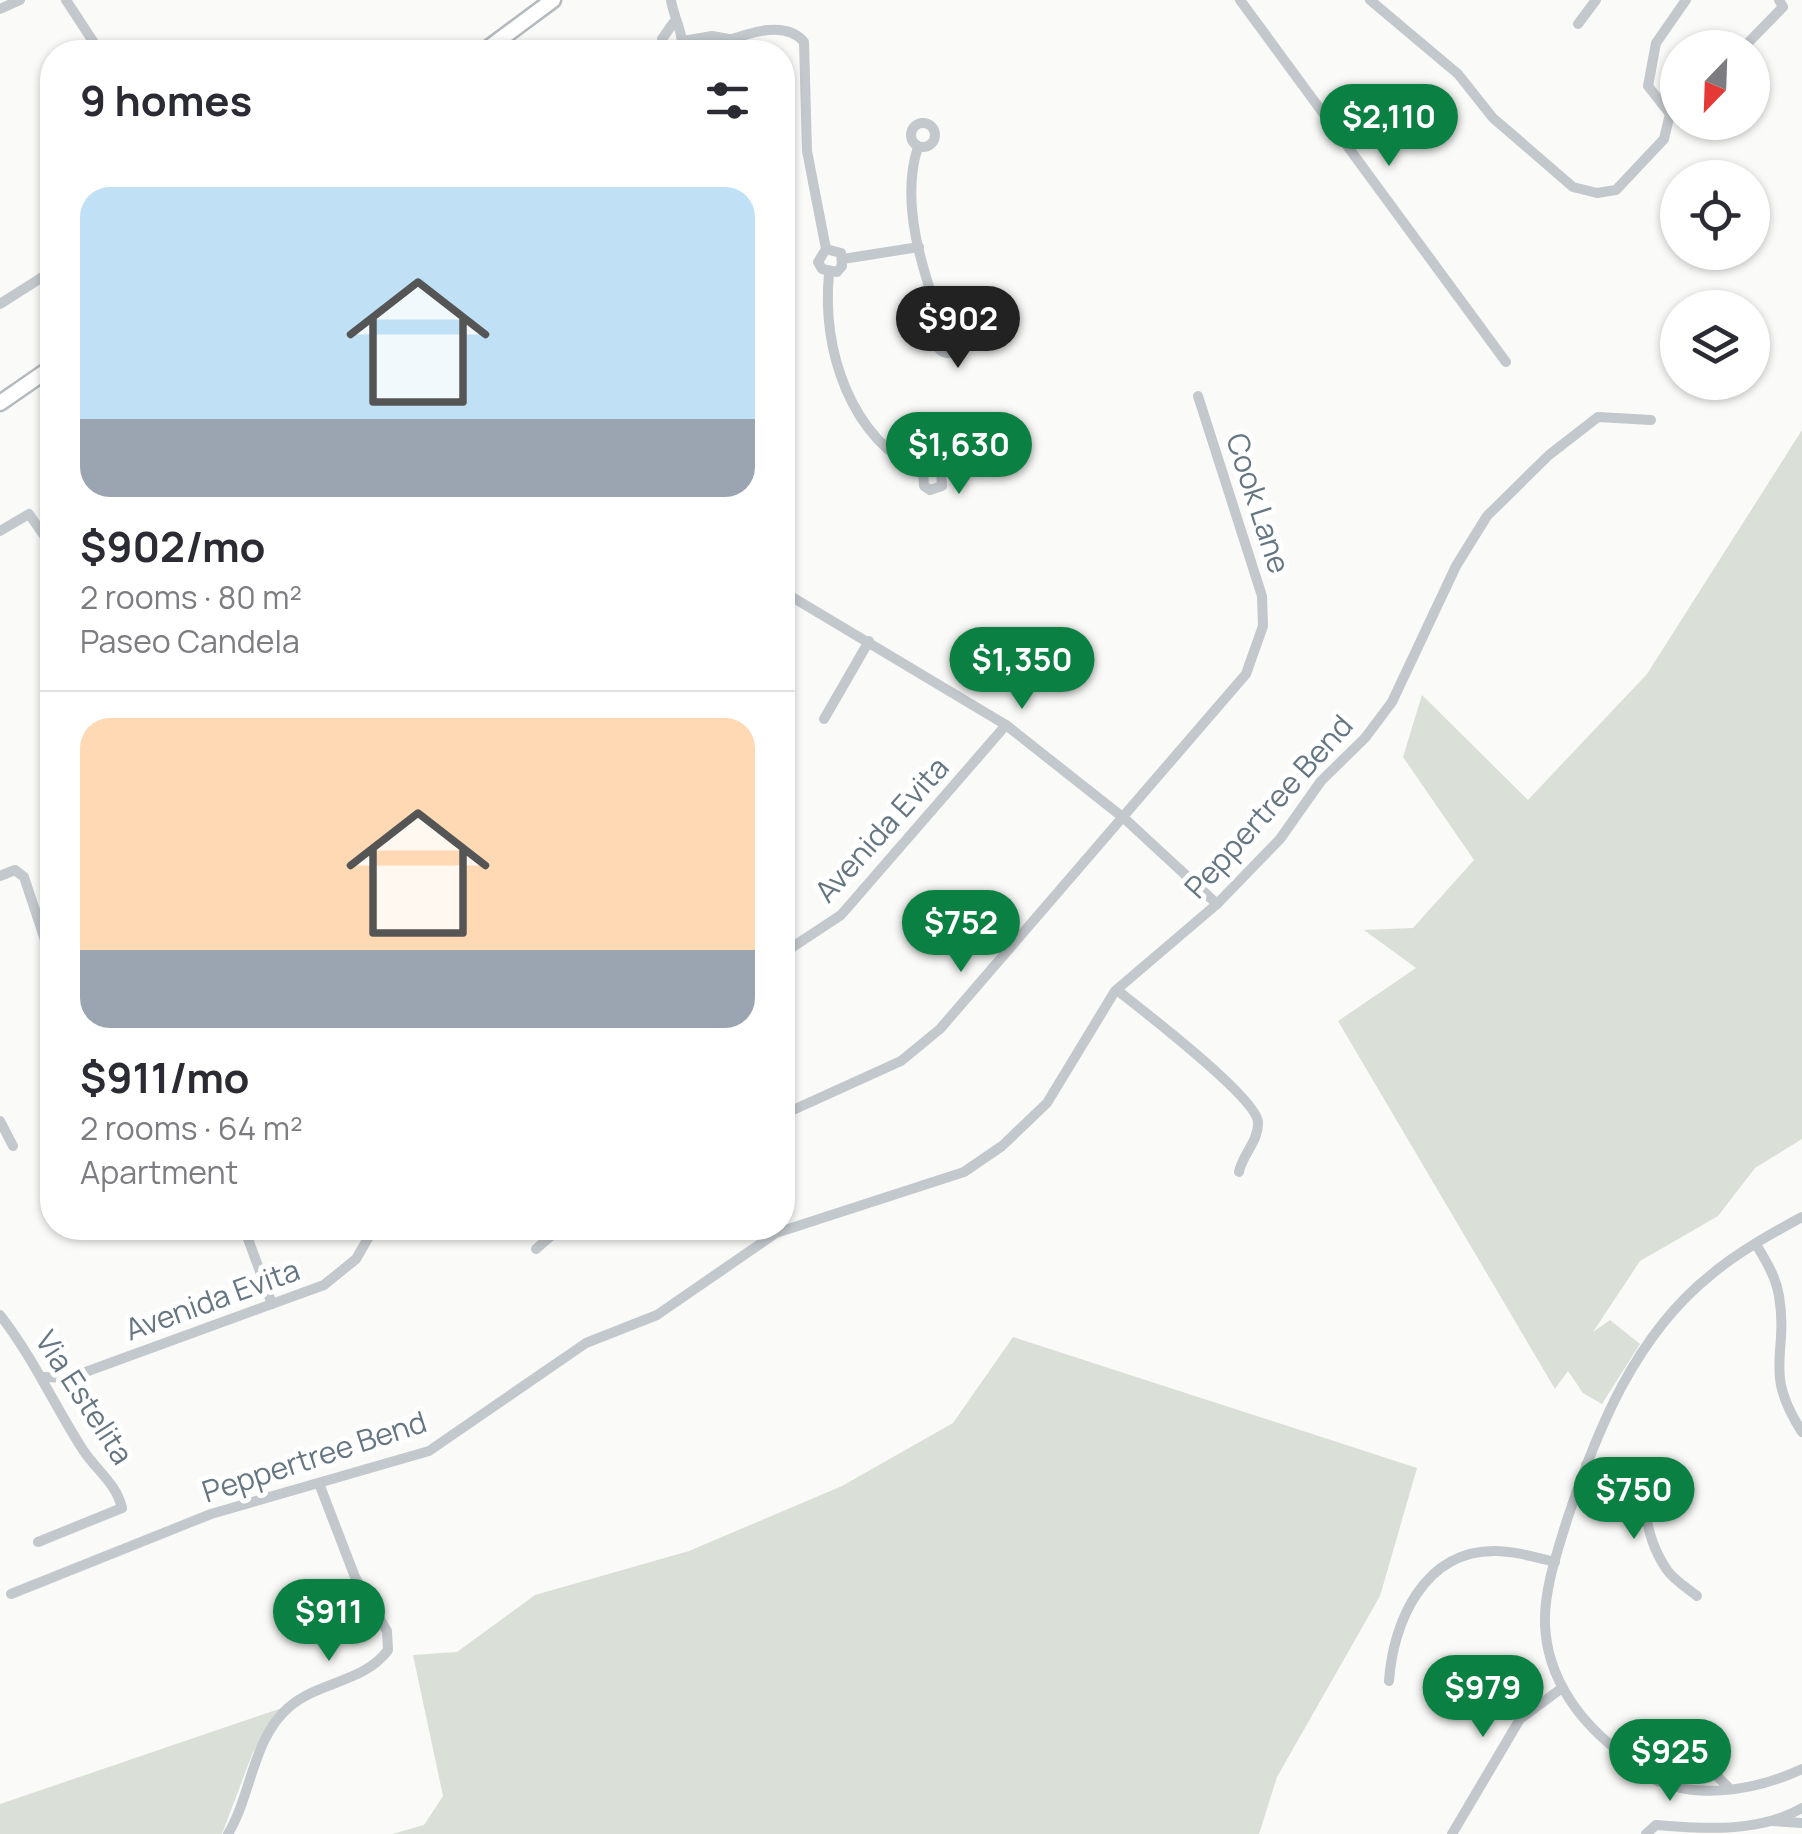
<!DOCTYPE html>
<meta charset="utf-8">
<style>
:root{--surface:#fff;--page:#f7f7f7;--text:#2b2b33;--muted:#7c7c81;--line:#e1e1e2;--accent:#0b8043}
body{margin:0;font-family:Manrope,sans-serif;background:var(--page);color:var(--text);height:100vh;display:flex;flex-direction:column;font-size:38px;white-space:nowrap}
*{box-sizing:border-box;margin:0}
p{font-size:32px;color:var(--muted)}
.icon{flex:none;width:55px;height:55px;fill:none;stroke:currentColor;stroke-width:2;stroke-linecap:round;stroke-linejoin:round}
.map{position:relative;flex:1;overflow:hidden}
.side{position:absolute;left:40px;top:40px;width:755px;height:1200px;display:flex;flex-direction:column;background:var(--surface);border-radius:40px;box-shadow:0 2px 8px #0004}
.side>*{flex:none}
.needle{width:65px;rotate:203deg}
.controls{position:absolute;left:1660px;top:30px;display:grid;gap:20px}
.controls a{display:grid;place-items:center;width:110px;height:110px;border-radius:50%;background:var(--surface);box-shadow:0 2px 8px #0004;font-size:50px}
.price{position:absolute;translate:-50% -85px;padding:0 22px;border-radius:35px;background:var(--accent);color:#fff;font-size:32px;line-height:65px;filter:drop-shadow(0 2px 5px #0008)}
.price::after{content:'';position:absolute;left:50%;top:60px;width:30px;height:22px;margin-left:-15px;background:inherit;clip-path:polygon(0 0,100% 0,50% 100%)}
.price.current{background:#222;color:#fff}
ul{padding:0;list-style:none}
li{display:grid;align-content:center;gap:20px;height:530px;padding:0 40px}
li+li{border-top:2px solid var(--line)}
li span{display:grid;place-items:center;height:310px;border-radius:30px;color:#555}
li>.icon{margin-inline-start:auto}
span .icon{width:180px;height:180px;fill:#fffc;stroke-width:1}
li b{font-size:42px}
h2{display:flex;justify-content:space-between;align-items:center;height:120px;padding:0 40px;font-size:42px}
.map>svg:first-child{display:block}
</style>
<div class="map">
<svg width="1802" height="1834" viewBox="0 0 1802 1834">
<rect width="100%" height="100%" fill="#fafaf8"/>
<!-- green -->
<g fill="#dadfd7">
<polygon points="1802,430 1802,1139 1755,1168 1718,1216 1640,1261 1593,1332 1610,1320 1640,1344 1602,1404 1583,1393 1568,1371 1555,1389 1338,1021 1416,968 1364,930 1413,928 1474,860 1403,757 1422,695 1528,800 1647,674"/>
<polygon points="1013,1337 1417,1468 1380,1596 1277,1777 1259,1834 392,1834 424,1825 443,1796 413,1655 457,1652 535,1595 689,1551 842,1486 953,1423"/>
<polygon points="282,1708 253,1752 222,1834 0,1834 0,1804"/>
</g>
<g fill="none" stroke-linecap="round" stroke-linejoin="round">
<defs>
<g id="major">
<polyline points="483,52 553,0"/>
<polyline points="0,403 52,367"/>
</g>
</defs>
<!-- major casing -->
<use href="#major" stroke="#b5babe" stroke-width="19"/>
<!-- minor -->
<g stroke="#c3c8cc" stroke-width="10">
<polyline points="66,0 100,52"/>
<path d="M671 0C673 16 686 38 681 52"/>
<polyline points="1240,0 1506,362"/>
<polyline points="1370,0 1458,74 1493,118 1573,187 1597,193 1616,190 1664,139 1670,114 1678,112"/>
<polyline points="0,9 20,0"/>
<polyline points="1578,24 1596,0"/>
<polyline points="683,41 712,36 729,39"/>
<polyline points="1743,48 1783,7 1779,0"/>
<polyline points="663,52 662,39 674,22"/>
<path d="M686 52C718 50 778 10 804 42L807 151 826 249 818 262 822 269 837 272 842 266 841 253 826 249"/>
<polyline points="1670,114 1648,86 1656,43 1686,0"/>
<circle cx="923" cy="135" r="12"/>
<path d="M918 147C899 204 924 274 943 329"/>
<polyline points="843,259 919,247"/>
<path d="M829 273C822 349 849 438 923 472L932 467 941 471 942 486 930 490 924 486 923 472"/>
<polyline points="0,304 52,271"/>
<circle cx="948" cy="341" r="12"/>
<polyline points="0,531 29,514 52,547"/>
<polyline points="782,591 1006,725 1125,819 1217,904"/>
<polyline points="824,719 869,641"/>
<polyline points="0,876 15,870 24,877 52,961"/>
<polyline points="782,954 841,915 1006,725"/>
<path d="M1117 990C1142 1010 1256 1097 1258 1122 1259 1141 1242 1155 1239 1172"/>
<polyline points="782,1115 901,1061 940,1029 1246,674 1263,626 1262,596 1198,396"/>
<polyline points="0,1121 13,1146"/>
<path d="M1802 1217C1772 1233 1738 1252 1712 1274 1635 1335 1597 1430 1567 1520 1557 1553 1544 1589 1545 1624 1547 1680 1582 1725 1625 1756 1631 1761 1635 1768 1641 1772 1688 1803 1755 1791 1802 1769"/>
<polyline points="244,1228 272,1304"/>
<path d="M1757 1246C1766 1261 1776 1277 1779 1296 1789 1355 1762 1370 1802 1432"/>
<polyline points="536,1249 560,1228"/>
<path d="M0 1315C33 1357 54 1405 83 1450 97 1471 116 1483 122 1508L38 1542"/>
<polyline points="44,1377 69,1378 324,1285 356,1259 374,1228"/>
<path d="M1586 1465C1670 1497 1629 1513 1667 1570 1674 1580 1687 1588 1697 1596"/>
<polyline points="11,1594 211,1514 429,1451 586,1343 657,1315 776,1233 964,1172 1002,1146 1047,1103 1115,991 1217,904 1280,839 1321,781 1365,738 1392,702 1456,566 1487,516 1549,455 1598,417 1651,420"/>
<path d="M1389 1681C1393 1622 1424 1551 1494 1551 1514 1551 1535 1557 1555 1562"/>
<polyline points="1629,1758 1678,1774 1716,1775 1728,1787"/>
<polyline points="1772,1821 1802,1823"/>
<path d="M228 1834C252 1794 252 1740 288 1708 318 1681 364 1683 388 1650L387 1631 355 1577 320 1486"/>
<polyline points="1452,1834 1520,1719 1562,1688"/>
<path d="M1646 1834 1656 1825C1704 1829 1759 1833 1802 1808"/>
</g>
<!-- major -->
<use href="#major" stroke="#fff" stroke-width="14"/>
</g>
<g text-anchor="middle" dominant-baseline="central" stroke-width="10" stroke-linejoin="round" paint-order="stroke">
<!-- street labels -->
<g font-size="30" fill="#657683" stroke="#fff">
<text transform="translate(1259 503) rotate(72)">Cook Lane</text>
<text transform="translate(1268 806) rotate(-48)">Peppertree Bend</text>
<text transform="translate(881 829) rotate(-48)">Avenida Evita</text>
<text transform="translate(212 1299) rotate(-20)">Avenida Evita</text>
<text transform="translate(85 1397) rotate(57)">Via Estelita</text>
<text transform="translate(314 1456) rotate(-18)">Peppertree Bend</text>
</g>
</g>
</svg>
<div class="controls">
<a><svg class="needle" viewBox="-14 -14 28 28"><path d="M0-13l5 13h-10z" fill="#e53935"/><path d="M0 13l5-13h-10z" fill="#7c7c81"/></svg></a>
<a><svg class="icon" aria-label="locate" viewBox="0 0 24 24"><circle cx="12" cy="12" r="6"/><path d="M12 2v4M12 18v4M2 12h4M18 12h4"/></svg></a>
<a><svg class="icon" aria-label="layers" viewBox="0 0 24 24"><path d="M12 4l9 5-9 5-9-5zM3 14l9 5 9-5"/></svg></a>
</div>
<b class="price" style="left:1389px;top:169px">$2,110</b>
<b class="price current" style="left:958px;top:371px">$902</b>
<b class="price" style="left:959px;top:497px">$1,630</b>
<b class="price" style="left:1022px;top:712px">$1,350</b>
<b class="price" style="left:961px;top:975px">$752</b>
<b class="price" style="left:1634px;top:1542px">$750</b>
<b class="price" style="left:329px;top:1664px">$911</b>
<b class="price" style="left:1483px;top:1740px">$979</b>
<b class="price" style="left:1670px;top:1804px">$925</b>
<section class="side">
<h2>9 homes<svg class="icon" aria-label="filters" viewBox="0 0 24 24"><path d="M4 7h16M4 17h16"/><circle cx="9" cy="7" r="2"/><circle cx="15" cy="17" r="2"/></svg></h2>
<ul>
<li><span style="background:linear-gradient(#bfe0f5 75%,#9aa5b1 0)"><svg class="icon" aria-label="home" viewBox="0 0 24 24"><path d="M3 11l9-7 9 7M6 9v11h12V9"/></svg></span><div><b>$902/mo</b><p>2 rooms · 80 m²</p><p>Paseo Candela</p></div></li>
<li><span style="background:linear-gradient(#ffd9b3 75%,#9aa5b1 0)"><svg class="icon" aria-label="home" viewBox="0 0 24 24"><path d="M3 11l9-7 9 7M6 9v11h12V9"/></svg></span><div><b>$911/mo</b><p>2 rooms · 64 m²</p><p>Apartment</p></div></li>
</ul>
</section>
</div>
